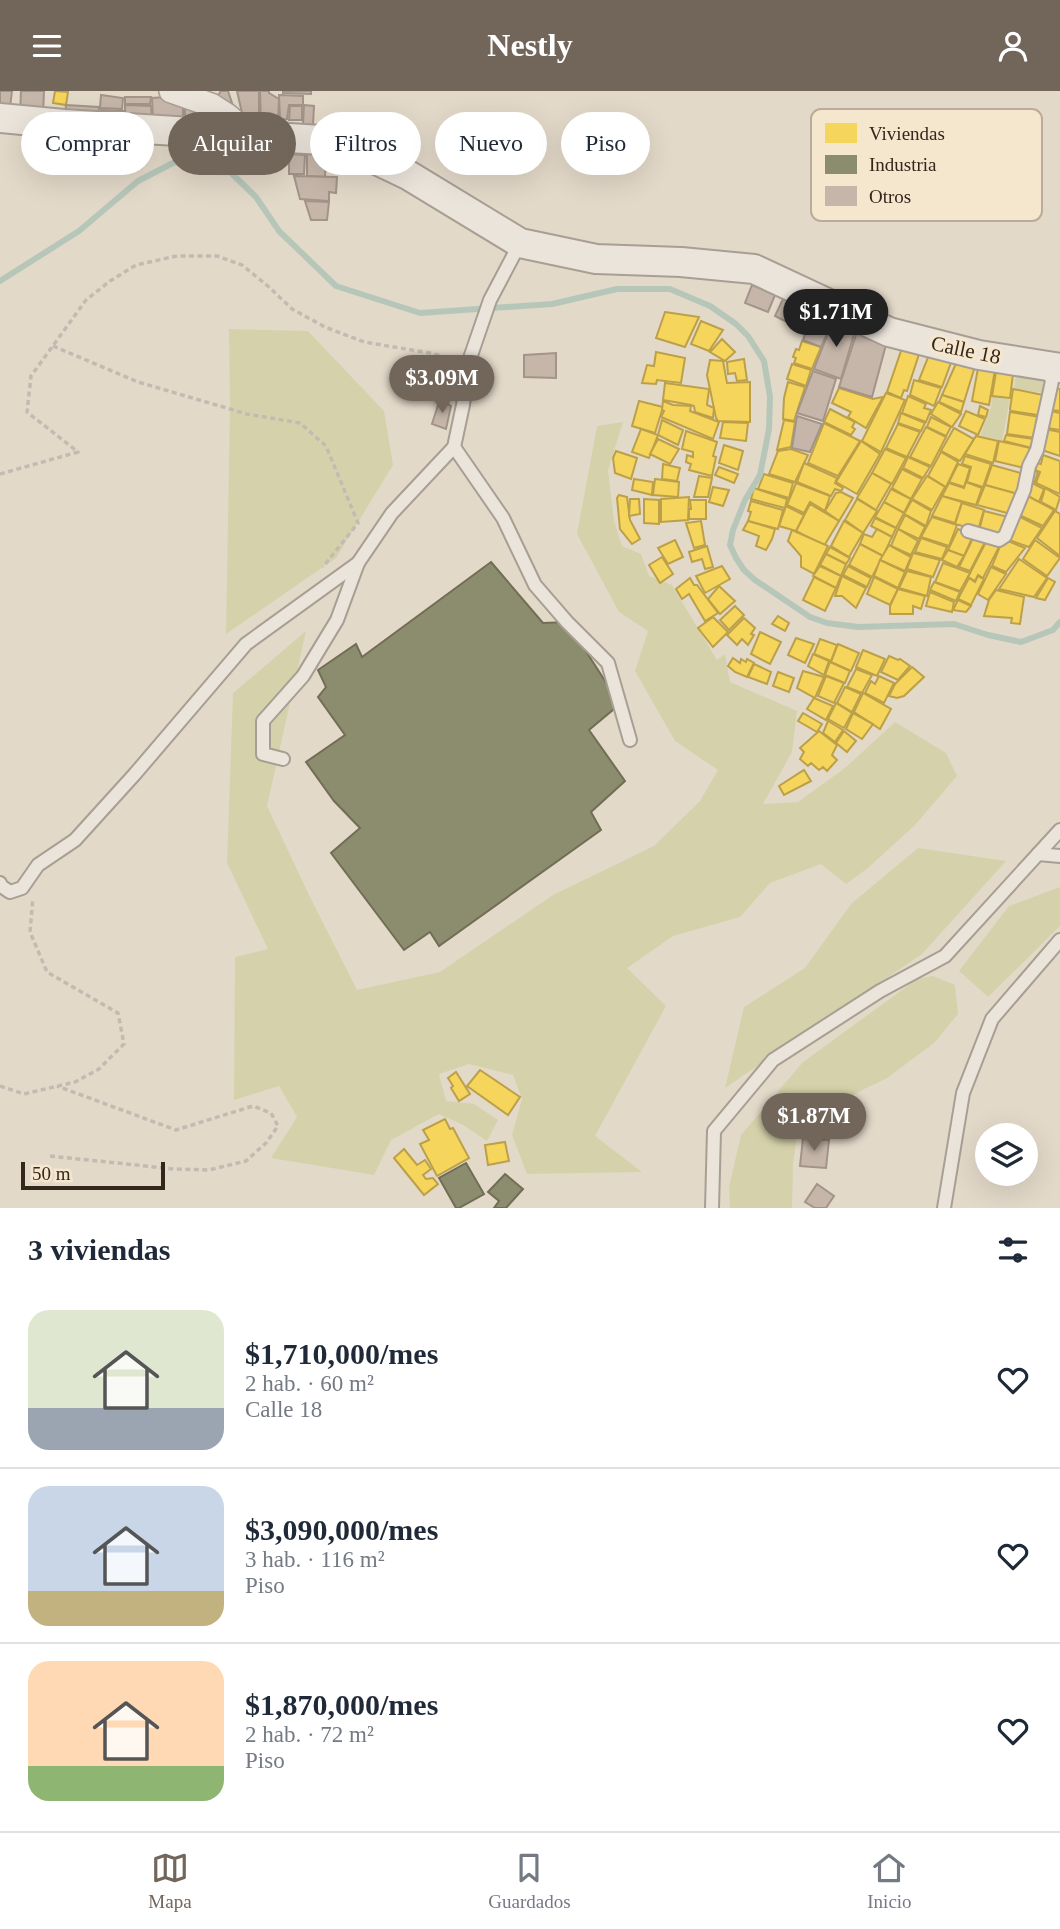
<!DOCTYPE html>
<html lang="es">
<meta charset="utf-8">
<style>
:root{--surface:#fff;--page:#f2f2f3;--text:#1f2937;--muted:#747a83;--line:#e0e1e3;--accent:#726559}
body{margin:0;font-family:Georgia,serif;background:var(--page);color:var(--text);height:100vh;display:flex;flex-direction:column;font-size:26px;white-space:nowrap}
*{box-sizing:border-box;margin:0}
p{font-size:23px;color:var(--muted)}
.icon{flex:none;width:38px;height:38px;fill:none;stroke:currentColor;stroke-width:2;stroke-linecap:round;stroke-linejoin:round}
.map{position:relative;height:1117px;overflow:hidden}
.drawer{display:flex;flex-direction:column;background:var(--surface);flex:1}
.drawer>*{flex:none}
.top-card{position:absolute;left:21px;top:21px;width:700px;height:63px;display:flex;gap:14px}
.buttons{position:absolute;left:975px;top:1032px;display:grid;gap:14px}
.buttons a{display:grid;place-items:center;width:63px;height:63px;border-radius:50%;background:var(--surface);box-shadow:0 7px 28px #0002;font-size:35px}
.scale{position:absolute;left:21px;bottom:18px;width:144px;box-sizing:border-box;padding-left:7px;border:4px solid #35261c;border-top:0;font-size:19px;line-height:24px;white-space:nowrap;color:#35261c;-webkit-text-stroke:5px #f5e6ce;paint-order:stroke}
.price{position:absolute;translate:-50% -60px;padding:0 16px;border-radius:24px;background:var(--accent);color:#fff;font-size:23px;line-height:46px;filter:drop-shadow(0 2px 4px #0008)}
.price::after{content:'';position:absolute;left:50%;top:42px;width:21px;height:16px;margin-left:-10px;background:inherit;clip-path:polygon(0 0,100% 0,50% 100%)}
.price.active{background:#222;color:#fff}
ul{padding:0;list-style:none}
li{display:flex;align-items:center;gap:21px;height:175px;padding:0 28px}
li+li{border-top:2px solid var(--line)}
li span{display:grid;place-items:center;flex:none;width:196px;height:140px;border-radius:21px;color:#555}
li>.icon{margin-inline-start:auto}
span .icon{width:84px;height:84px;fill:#fffc;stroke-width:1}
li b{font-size:30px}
h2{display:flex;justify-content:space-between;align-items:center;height:84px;padding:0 28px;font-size:30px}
.tag{padding:0 24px;border-radius:32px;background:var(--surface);box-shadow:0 7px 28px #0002;font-size:24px;line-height:63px}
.tag.active{background:var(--accent);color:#fff}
header{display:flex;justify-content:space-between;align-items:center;height:91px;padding:0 28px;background:var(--accent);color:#fff;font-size:32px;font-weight:700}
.menu{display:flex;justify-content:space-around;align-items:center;height:98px;border-top:2px solid var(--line);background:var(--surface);font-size:19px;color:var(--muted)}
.menu a{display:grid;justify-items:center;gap:4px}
.menu .active{color:var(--accent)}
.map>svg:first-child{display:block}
</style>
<header><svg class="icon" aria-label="menu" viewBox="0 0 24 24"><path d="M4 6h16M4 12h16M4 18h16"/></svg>Nestly<svg class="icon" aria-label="person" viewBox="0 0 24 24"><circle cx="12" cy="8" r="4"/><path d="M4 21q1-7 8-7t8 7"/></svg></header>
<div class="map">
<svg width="1060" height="1117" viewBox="0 0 1060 1117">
<rect width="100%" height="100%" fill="#e3d9c9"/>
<!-- green -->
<g fill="#d5d2ab">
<polygon points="229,238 308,240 384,320 393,374 336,467 226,543 230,317"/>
<polygon points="1016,283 1042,286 1045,293 1044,302 1014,298"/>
<polygon points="992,305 1010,307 1002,350 980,345 991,317"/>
<polygon points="623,331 608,379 614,430 622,455 641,463 649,485 672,494 717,569 725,563 730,591 797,620 792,661 763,713 798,711 845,677 895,631 946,662 957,685 915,734 868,777 846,793 821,773 770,792 740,826 673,845 627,877 666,915 595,1045 642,1081 527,1083 512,1044 522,1008 513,984 469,973 439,983 446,1010 474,1013 498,1029 487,1050 463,1034 439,1023 391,1049 374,1084 271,1067 297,1026 279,995 234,1009 235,866 268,858 227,772 233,602 306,540 267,715 309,804 357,899 440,881 553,804 654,755 700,710 718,679 675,650 635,580 648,540 619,521 577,443 597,335"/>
<polygon points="918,757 1006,770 922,863 725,997 744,916 805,877 851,813"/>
<polygon points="1060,796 1060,835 988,906 959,880 1009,815"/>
<polygon points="933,885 955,894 958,923 934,952 887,987 824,1018 798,1040 793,1072 792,1117 730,1117 729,1096 741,1044 803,971 917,888"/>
</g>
<!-- homes -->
<g fill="#f6d55c" stroke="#bca049" stroke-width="2">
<polygon points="55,0 68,1 66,14 53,12"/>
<polygon points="665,221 699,226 685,256 656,247"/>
<polygon points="701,230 723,239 709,260 691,253"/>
<polygon points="722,248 735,261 725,270 710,261"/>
<polygon points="802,250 821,256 812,278 794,272 796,267 793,266 796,258 799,259"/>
<polygon points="903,254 920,260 907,300 904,299 901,307 887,301"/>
<polygon points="656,261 685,267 681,292 657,289 656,293 642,292 647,274 654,275"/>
<polygon points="929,264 952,269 942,296 919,289"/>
<polygon points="744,268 747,289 737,290 735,282 728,283 727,271"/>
<polygon points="958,268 976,272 964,311 942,304"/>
<polygon points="710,269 723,270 727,292 750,291 750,331 718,330 716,327 707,284"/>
<polygon points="792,273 811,279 806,295 787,288"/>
<polygon points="978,277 995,279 989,314 972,310"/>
<polygon points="996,281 1013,283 1010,307 992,305"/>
<polygon points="914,289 941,297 934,315 910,304"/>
<polygon points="788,291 805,296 794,330 783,328 784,307"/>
<polygon points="665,292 709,298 707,314 714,317 713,327 695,321 694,315 691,314 663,309"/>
<polygon points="839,297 873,308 883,306 866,337 848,326 851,321 832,312"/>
<polygon points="1013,298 1043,304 1038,324 1011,320 1010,318"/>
<polygon points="1055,298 1060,298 1060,320 1051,319"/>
<polygon points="886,302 905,309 881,361 862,350"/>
<polygon points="942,304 964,311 961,321 939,311"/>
<polygon points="908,305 926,313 924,317 931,319 926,331 902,322"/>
<polygon points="639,310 663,316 655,342 632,335"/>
<polygon points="663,310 673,314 691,315 690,320 719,331 713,348 661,326 664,320 662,319"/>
<polygon points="938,311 961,323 952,336 931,323"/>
<polygon points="980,315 988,319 986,326 978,324"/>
<polygon points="830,318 855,331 852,336 855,338 851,344 824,331"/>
<polygon points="966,320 985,328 978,344 959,335"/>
<polygon points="1051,320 1060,322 1060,339 1047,337"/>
<polygon points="1010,321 1040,326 1035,347 1007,343"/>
<polygon points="901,322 925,332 921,340 898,332"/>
<polygon points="931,326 951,336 946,345 927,336"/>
<polygon points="662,329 683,339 678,354 658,344"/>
<polygon points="784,329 795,331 791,356 777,359"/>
<polygon points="723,331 748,332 746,350 720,347"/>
<polygon points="824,332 860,350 838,385 808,372"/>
<polygon points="898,333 920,341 907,366 886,357"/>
<polygon points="926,336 946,346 931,375 910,366"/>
<polygon points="954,337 974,348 960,370 941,360"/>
<polygon points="641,338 658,344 649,367 632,361"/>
<polygon points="1045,338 1060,341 1060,365 1039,358"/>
<polygon points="686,340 717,351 713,365 716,366 712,385 689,379 691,373 686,371 687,364 693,366 693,361 682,358"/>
<polygon points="1006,344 1034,348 1032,357 1004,350"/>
<polygon points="976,345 998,350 993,372 965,363"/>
<polygon points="658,348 679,358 670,373 650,363"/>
<polygon points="861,350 880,363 857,403 836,391"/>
<polygon points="999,350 1030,357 1024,377 995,370"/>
<polygon points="724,354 743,360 738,379 719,372"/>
<polygon points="791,358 808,364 795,391 769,383 778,360"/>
<polygon points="885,358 906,367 892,393 872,382"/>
<polygon points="616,360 637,367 631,388 615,382 613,367"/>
<polygon points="941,361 958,371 946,396 928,385"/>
<polygon points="1043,364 1060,370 1060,403 1036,392 1040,381 1035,379 1037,372 1041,373"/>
<polygon points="965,365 991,373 983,396 967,391 971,376 962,373"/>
<polygon points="908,366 930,376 923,387 903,377"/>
<polygon points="804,372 837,387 835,392 843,397 841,400 835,398 831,405 797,391"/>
<polygon points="663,373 680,377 677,390 662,388"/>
<polygon points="958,373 970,377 964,396 949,391"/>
<polygon points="992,374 1024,383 1018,403 985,394"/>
<polygon points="719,376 738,383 734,392 715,384"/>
<polygon points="902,378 922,388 911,408 892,397"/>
<polygon points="1034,380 1038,381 1034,393 1044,398 1039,411 1024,403"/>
<polygon points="872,382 891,393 876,419 857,407"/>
<polygon points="764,383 793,392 789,407 758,398"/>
<polygon points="699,385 712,387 708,406 694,406"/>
<polygon points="927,385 945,396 932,419 912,408"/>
<polygon points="634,388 653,391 652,404 632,399"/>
<polygon points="655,388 679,391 678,406 653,404"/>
<polygon points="966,391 982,397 976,414 942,405 949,392 964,397"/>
<polygon points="796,392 830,405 825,420 810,411 804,422 787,414"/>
<polygon points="985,394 1018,403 1011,423 977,414"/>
<polygon points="713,396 729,399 723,415 709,411"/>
<polygon points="754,397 787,408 785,417 751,408"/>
<polygon points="1045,397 1060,406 1056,419 1041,411"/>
<polygon points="891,398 911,408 904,422 884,411"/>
<polygon points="841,401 853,407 839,430 825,420 836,402"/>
<polygon points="1024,403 1054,419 1043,435 1017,423"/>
<polygon points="619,404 627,406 630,429 640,448 632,453 620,438 617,407"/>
<polygon points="942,405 962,411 955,432 932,425"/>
<polygon points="689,406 688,429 661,431 661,408"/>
<polygon points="630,408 639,408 640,423 629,425"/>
<polygon points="644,408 659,409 659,433 644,432"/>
<polygon points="857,408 877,420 863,442 845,429"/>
<polygon points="690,409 706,409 706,428 689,428 689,418 691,418"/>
<polygon points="912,409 931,420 926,435 904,423"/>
<polygon points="751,410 783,419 778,438 748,430 751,421 748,420"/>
<polygon points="884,411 904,422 896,437 875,426"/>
<polygon points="962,412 984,419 978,439 955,433"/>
<polygon points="810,413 839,430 824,455 796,440"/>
<polygon points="786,415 804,424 796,440 779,435"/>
<polygon points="984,420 1008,426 1002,446 979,440"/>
<polygon points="1055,420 1060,423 1060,465 1037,447"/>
<polygon points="905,424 925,436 919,448 898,438"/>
<polygon points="1016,424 1042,437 1029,456 1006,448"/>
<polygon points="932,426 957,434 949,455 921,446"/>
<polygon points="875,427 896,437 892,446 871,435"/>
<polygon points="701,430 705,454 694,457 686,432"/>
<polygon points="748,430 775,438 772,448 766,459 756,455 759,445 743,439"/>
<polygon points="844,430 863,442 849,466 831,455"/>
<polygon points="877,438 892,446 883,465 860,453 864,443 872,446"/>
<polygon points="898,438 918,450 911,464 891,455"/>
<polygon points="958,438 973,445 964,465 948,459"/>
<polygon points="792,439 828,455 814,483 801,476 801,465 788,450"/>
<polygon points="974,445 985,451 970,480 959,476"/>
<polygon points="921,447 947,456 942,468 915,461"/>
<polygon points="988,447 1000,454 983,487 978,484 975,490 968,486"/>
<polygon points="1003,448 1025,457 1006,481 992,475"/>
<polygon points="675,449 683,466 668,473 658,457"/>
<polygon points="1035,449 1060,467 1047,485 1023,468"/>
<polygon points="860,453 883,465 872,486 849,474"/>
<polygon points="889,454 911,466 905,480 880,469"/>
<polygon points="707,455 713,476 705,478 702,468 692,471 689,461"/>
<polygon points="830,456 850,467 846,473 826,463"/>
<polygon points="948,459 964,465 957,476 942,469"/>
<polygon points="913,462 940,469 933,486 907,478"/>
<polygon points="826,463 846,473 841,485 820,474"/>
<polygon points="662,466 673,483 660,492 649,474"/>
<polygon points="1019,468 1047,487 1034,506 999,498"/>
<polygon points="880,469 905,481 898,497 874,485"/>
<polygon points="943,472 970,482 960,500 935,491"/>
<polygon points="722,475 730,488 705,502 696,485"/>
<polygon points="820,475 841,485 836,497 813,485"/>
<polygon points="848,475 871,487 867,496 843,484"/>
<polygon points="991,476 1006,483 988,509 978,503"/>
<polygon points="907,480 931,486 927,505 899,497"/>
<polygon points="842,485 866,497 856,517 842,505 835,505"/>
<polygon points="978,485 984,488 971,514 958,508 969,487 975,491"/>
<polygon points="814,486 836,497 825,520 803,509"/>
<polygon points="874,486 898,498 890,514 867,503"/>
<polygon points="690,487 694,494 697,494 718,522 705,530 689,503 682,508 676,498"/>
<polygon points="1048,487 1055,491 1045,509 1036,507"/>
<polygon points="934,491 960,501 956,510 930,499"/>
<polygon points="719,495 735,510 720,523 708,508"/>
<polygon points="898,498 925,505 921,518 913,515 913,523 890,523 890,515"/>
<polygon points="996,499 1024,506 1020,533 1011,532 1012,527 984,525 989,509"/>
<polygon points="930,501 954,511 952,521 926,515"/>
<polygon points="958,509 971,515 966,521 953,519"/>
<polygon points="735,515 744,524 729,539 720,529"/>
<polygon points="778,525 789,532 785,540 772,533"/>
<polygon points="713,526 728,541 713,556 698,537"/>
<polygon points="744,527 755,537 751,543 754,544 748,554 742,548 737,554 727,544"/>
<polygon points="760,541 781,551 770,573 751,563"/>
<polygon points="796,547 814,553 805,572 788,564"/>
<polygon points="820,548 837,554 831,570 814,563"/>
<polygon points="838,553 859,562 851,580 831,571"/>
<polygon points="863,559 885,568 877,585 856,576"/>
<polygon points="813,563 829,570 824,584 808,575"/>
<polygon points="889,565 898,569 900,568 910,575 898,589 881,581"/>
<polygon points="733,567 740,572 741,568 746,571 747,568 754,572 747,586 735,581 728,575"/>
<polygon points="830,571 850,580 845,592 825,584"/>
<polygon points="754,573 771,581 767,593 748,586"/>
<polygon points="912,576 924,586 904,605 897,607 889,605 895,593"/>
<polygon points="856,578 872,584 862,602 847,596"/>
<polygon points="803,580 824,586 815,607 797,597"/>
<polygon points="778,581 794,587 789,601 773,595"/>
<polygon points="826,585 844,592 834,612 818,605"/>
<polygon points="879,585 894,592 884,612 865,602 871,590 875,593"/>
<polygon points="845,596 861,603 852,621 837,612"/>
<polygon points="863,602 891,618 880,638 854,621"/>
<polygon points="814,607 833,615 826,629 807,618"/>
<polygon points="836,612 852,622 844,637 828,628"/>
<polygon points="803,622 822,633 817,641 798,630"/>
<polygon points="853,622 873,633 862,648 846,638"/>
<polygon points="828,630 843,639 835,651 823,642"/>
<polygon points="819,640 837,654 832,664 837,669 827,680 823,676 819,679 811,672 808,675 800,668 804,661 800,657"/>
<polygon points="844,640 856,650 847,661 836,652"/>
<polygon points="804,679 811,690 784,704 779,695"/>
<polygon points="480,979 520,1006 508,1024 467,995"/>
<polygon points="456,981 470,1003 459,1010 451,997 453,995 448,987"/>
<polygon points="445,1028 450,1038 453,1037 469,1067 437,1085 420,1053 429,1049 423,1039"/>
<polygon points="505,1051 509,1070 488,1074 485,1054"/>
<polygon points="404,1058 417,1074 425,1069 431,1078 423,1084 426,1088 433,1087 438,1093 424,1104 394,1067"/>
</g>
<!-- industry -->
<g fill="#8c8c6e" stroke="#726d55" stroke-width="2">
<polygon points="491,471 543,532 567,531 620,613 589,639 625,690 591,721 601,739 439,855 430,841 404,859 331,762 360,737 334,710 306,671 345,644 318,606 326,596 318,579 356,553 362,566"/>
<polygon points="466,1072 484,1103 459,1117 456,1117 439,1087"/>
<polygon points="505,1083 523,1098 506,1117 494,1117 499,1110 488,1101"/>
</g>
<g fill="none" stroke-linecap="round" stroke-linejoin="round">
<!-- stream -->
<polyline stroke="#b6c7ba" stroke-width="6" points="0,190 79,140 138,90 173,72 193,66 205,65 224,75 256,106 279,140 336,195 420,222 552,213 617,198 670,198 710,215 736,233 748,245 764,270 770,306 769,338 760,384 745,409 733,439 730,454 736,467 744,479 755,489 810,526 827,532 858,536 954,533 988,544 1021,551 1053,539 1060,531"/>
</g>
<!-- building -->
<g fill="#c6b6aa" stroke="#a39489" stroke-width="2">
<polygon points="0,0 12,0 10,16 0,14"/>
<polygon points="21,0 44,0 43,25 20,24"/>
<polygon points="221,0 228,0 233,15 212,13"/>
<polygon points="237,0 259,0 259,30 244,31"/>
<polygon points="260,0 269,0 269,2 279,8 278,31 261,31"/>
<polygon points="283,0 311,0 311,3 283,2"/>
<polygon points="101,4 123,7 122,18 100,17"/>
<polygon points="279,4 303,5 303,14 289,14 287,28 280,29"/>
<polygon points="125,6 151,6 150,13 125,13"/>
<polygon points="166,6 183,8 183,28 153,28 152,7"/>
<polygon points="185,12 214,28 185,27"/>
<polygon points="66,14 99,16 98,28 65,26"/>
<polygon points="125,14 151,15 152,30 125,30"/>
<polygon points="304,14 314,15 313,34 303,33"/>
<polygon points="290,15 302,15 302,29 289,29"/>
<polygon points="101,19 123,20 123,30 99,29"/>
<polygon points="307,62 326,62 325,86 307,85"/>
<polygon points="289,63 305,64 304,83 289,83"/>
<polygon points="294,85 337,86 336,102 329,101 329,110 300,108"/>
<polygon points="305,110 329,111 327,129 311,129"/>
<polygon points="752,194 775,204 768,221 745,212"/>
<polygon points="783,208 800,213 793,234 775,225"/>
<polygon points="813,221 833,230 821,256 803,249"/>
<polygon points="833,230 857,233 841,288 814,278"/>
<polygon points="858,238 887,250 872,306 839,296"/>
<polygon points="556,262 556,287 524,286 524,264"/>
<polygon points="813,280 836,288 823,330 797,322"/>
<polygon points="433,281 449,286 439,311 430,307 436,297 428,293"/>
<polygon points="439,311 446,312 451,315 446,338 432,333"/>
<polygon points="797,325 822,333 810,361 792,357"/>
<polygon points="803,1047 829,1049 826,1077 800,1075"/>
<polygon points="817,1093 834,1105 826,1117 815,1117 805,1111"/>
</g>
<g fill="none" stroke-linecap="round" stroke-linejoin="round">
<defs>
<g id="service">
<polyline points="454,356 503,427 535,494 567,531 608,572 630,649"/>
<polyline points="968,440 999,449 1005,445 1024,399 1029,375 1037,359 1052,290 1047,275"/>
<polyline points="283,668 263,663 263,630 303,585 337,529 358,472 392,422 454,356 463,314 468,273 490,209 520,152"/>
<polyline points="1038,763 1060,765"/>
<polyline points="0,792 1,795 10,801 22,797 38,774 75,749 134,684 246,553 358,472"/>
<polyline points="712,1117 714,1040 773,969 880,900 945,865 1060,739"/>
<polyline points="944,1117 963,1002 992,928 1060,849"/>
</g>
<polyline id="minor" points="171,0 211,14 228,25 249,43"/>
<polyline id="tertiary" points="0,27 64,33 337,50 408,84 520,152 596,168 681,171 754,178 889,241 979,264 1060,277"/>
</defs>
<!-- service casing -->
<use href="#service" stroke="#a89e93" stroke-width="16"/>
<!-- minor casing -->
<use href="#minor" stroke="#a89e93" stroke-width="26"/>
<!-- tertiary casing -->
<use href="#tertiary" stroke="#a89e93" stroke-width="32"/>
<!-- path -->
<g stroke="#c3bbb2" stroke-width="3.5" stroke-dasharray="5 3.5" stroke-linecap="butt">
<polyline points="53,255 138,291 247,323 300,332 326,355 358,432 323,476"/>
<polyline points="0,383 78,361 27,321 31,285 86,209 110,190 136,174 177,165 217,165 242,174 269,196 292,218 325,236 364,251 430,262 455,269"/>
<polyline points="0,995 24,1003 75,991 99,978 124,953 118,922 47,881 30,841 33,807"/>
<polyline points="50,1065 174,1078 209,1079 246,1070 266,1052 278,1035 271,1022 253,1015 176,1039 57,995"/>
</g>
<!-- service -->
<use href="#service" stroke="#ebe4db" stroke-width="12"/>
<!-- minor -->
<use href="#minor" stroke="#ebe4db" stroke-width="23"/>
<!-- tertiary -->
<use href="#tertiary" stroke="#ebe4db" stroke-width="28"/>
</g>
<g text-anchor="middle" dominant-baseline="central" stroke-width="7" stroke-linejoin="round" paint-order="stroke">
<!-- street labels -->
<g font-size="21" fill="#35261c" stroke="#f5e6ce">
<text transform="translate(966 259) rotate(12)">Calle 18</text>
</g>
</g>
<!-- legend -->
<rect x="811" y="18" width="231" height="112" rx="10" fill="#f5e6ce" stroke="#bbac99" stroke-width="2"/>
<rect x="825" y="32" width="32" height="20" fill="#f6d55c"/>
<rect x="825" y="64" width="32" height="19" fill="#8c8c6e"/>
<rect x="825" y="95" width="32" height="20" fill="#c6b6aa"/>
<g font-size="19" fill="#35261c">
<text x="869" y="49">Viviendas</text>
<text x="869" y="80">Industria</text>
<text x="869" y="112">Otros</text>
</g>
</svg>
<div class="buttons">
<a><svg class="icon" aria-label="layers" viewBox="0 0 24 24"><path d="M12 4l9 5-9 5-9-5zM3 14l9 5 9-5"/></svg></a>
</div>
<div class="scale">50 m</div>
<b class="price active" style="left:836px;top:258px">$1.71M</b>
<b class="price" style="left:442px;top:324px">$3.09M</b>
<b class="price" style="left:814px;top:1062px">$1.87M</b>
<div class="top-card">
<a class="tag">Comprar</a>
<a class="tag active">Alquilar</a>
<a class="tag">Filtros</a>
<a class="tag">Nuevo</a>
<a class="tag">Piso</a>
</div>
</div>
<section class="drawer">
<h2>3 viviendas<svg class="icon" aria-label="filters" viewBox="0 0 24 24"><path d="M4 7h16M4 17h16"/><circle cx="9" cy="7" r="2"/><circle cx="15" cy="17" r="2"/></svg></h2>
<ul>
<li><span style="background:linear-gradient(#dfe7d0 70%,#9aa5b1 0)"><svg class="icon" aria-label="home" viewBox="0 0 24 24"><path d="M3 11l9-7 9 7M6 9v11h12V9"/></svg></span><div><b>$1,710,000/mes</b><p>2 hab. · 60 m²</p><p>Calle 18</p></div><svg class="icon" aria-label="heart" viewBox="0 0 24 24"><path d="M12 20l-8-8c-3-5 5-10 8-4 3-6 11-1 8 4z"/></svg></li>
<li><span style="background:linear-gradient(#c9d6e8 75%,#c2b280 0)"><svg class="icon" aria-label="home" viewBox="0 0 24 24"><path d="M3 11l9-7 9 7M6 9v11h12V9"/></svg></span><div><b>$3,090,000/mes</b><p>3 hab. · 116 m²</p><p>Piso</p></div><svg class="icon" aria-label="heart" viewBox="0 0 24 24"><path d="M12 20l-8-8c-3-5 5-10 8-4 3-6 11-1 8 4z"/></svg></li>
<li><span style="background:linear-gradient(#ffd9b3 75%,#8fb573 0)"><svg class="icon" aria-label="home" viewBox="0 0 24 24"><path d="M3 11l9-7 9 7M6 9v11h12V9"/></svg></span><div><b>$1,870,000/mes</b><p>2 hab. · 72 m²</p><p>Piso</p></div><svg class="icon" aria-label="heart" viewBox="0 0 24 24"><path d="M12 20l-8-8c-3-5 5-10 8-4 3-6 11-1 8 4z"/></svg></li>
</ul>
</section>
<nav class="menu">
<a class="active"><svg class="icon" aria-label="map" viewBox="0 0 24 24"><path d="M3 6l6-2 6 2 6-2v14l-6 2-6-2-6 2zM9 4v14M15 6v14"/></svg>Mapa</a>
<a><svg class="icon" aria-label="saved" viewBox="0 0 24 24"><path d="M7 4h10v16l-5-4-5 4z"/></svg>Guardados</a>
<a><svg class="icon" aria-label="home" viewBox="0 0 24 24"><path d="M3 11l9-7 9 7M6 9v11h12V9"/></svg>Inicio</a>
</nav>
